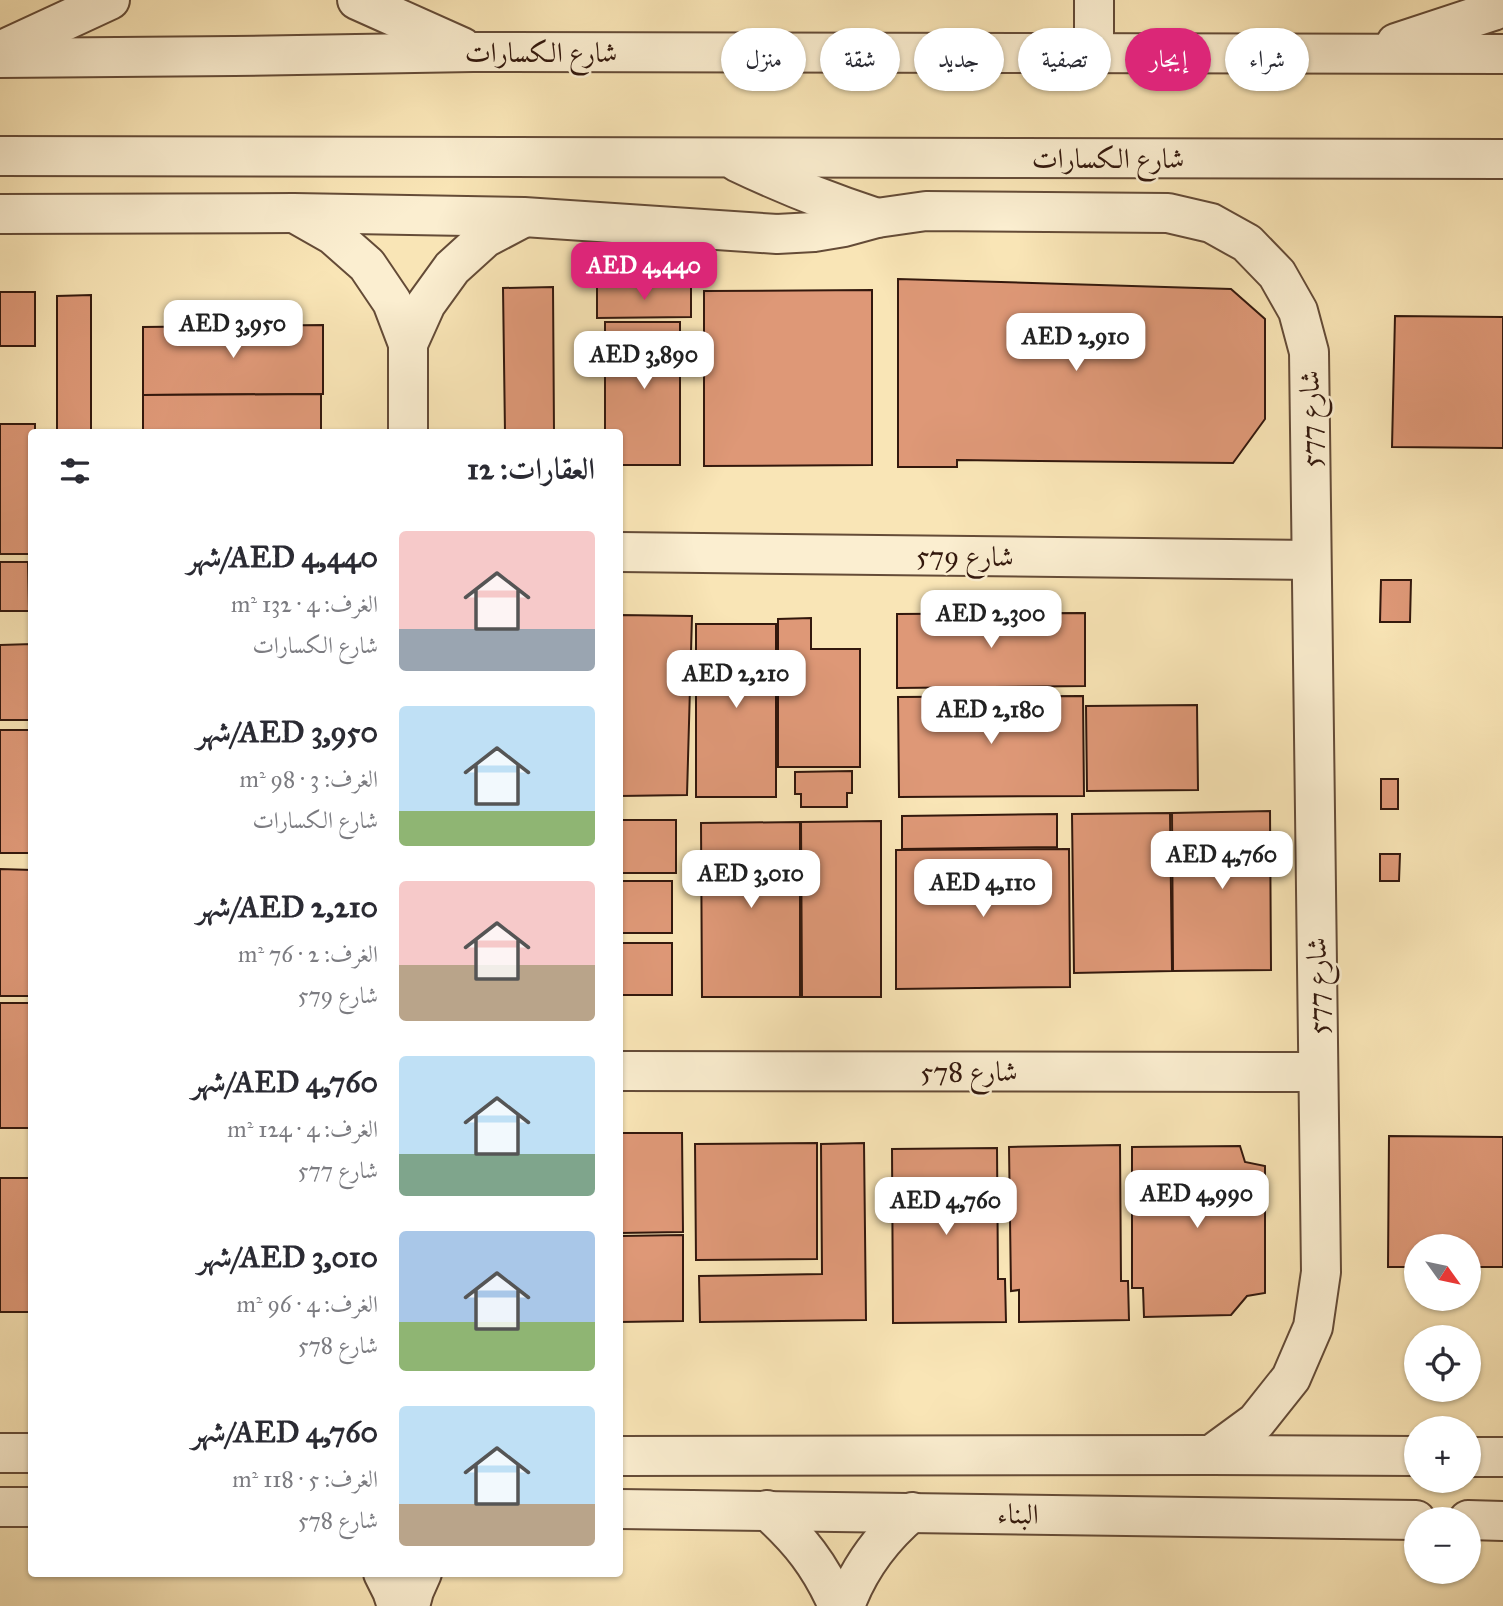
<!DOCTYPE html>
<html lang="ar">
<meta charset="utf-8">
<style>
:root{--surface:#fff;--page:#f7f7f7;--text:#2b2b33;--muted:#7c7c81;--accent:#db2777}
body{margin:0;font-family:"IM FELL Great Primer",Amiri,serif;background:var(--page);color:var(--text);direction:rtl;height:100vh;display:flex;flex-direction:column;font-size:26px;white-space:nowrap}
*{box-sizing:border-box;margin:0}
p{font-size:23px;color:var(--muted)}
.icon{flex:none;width:38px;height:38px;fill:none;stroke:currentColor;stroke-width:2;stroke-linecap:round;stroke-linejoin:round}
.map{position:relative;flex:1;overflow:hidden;direction:ltr}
.side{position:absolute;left:28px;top:429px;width:595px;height:1148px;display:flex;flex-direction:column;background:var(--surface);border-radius:7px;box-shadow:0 2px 5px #0004;direction:rtl}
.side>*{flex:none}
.banner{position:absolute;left:644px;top:28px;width:665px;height:63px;direction:rtl;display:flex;gap:14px}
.needle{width:46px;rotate:123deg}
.buttons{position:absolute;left:1404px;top:1234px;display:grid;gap:14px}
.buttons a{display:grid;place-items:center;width:77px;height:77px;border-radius:50%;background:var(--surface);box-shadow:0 2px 5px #0004;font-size:35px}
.price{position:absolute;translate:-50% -60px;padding:0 16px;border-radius:14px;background:#fff;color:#222;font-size:23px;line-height:46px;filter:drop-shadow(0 2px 4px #0008)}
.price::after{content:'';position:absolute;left:50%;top:42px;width:21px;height:16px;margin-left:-10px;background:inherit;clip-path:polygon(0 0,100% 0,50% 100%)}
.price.on{background:var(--accent);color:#fff}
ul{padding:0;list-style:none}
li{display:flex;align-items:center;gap:21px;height:175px;padding:0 28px}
li span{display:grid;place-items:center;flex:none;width:196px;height:140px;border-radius:7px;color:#555}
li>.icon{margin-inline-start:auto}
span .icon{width:84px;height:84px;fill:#fffc;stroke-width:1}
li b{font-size:30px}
h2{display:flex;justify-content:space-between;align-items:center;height:84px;padding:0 28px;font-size:30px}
.chip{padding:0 24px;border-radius:32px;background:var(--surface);box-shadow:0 2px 5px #0004;font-size:24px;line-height:63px}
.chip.on{background:var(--accent);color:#fff}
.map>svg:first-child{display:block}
</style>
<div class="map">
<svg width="1503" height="1606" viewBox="0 0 1503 1606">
<rect width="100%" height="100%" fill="#f9e5b6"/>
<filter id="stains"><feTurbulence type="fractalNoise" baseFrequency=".00286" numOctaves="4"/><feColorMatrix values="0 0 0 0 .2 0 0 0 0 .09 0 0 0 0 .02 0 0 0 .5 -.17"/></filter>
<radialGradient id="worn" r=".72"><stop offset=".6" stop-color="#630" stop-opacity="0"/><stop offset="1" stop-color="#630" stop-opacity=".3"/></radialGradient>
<!-- building -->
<g fill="#de9877" stroke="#33180d" stroke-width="2">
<polygon points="898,279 1231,289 1265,319 1265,419 1233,463 957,460 957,467 898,467"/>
<polygon points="691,286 691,317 597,318 597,287"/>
<polygon points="553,287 554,432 505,432 503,288"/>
<polygon points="872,290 872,465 704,466 704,291"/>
<rect x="0" y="292" width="35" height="54"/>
<polygon points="91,295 91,432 57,432 57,296"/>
<polygon points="1395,316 1503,317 1503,448 1392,447"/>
<polygon points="605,322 680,322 680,465 620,465 620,432 605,432"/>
<polygon points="323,325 323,394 143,395 143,327"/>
<polygon points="321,394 321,432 143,432 143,395"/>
<polygon points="0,424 35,424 35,432 32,432 32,554 0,554"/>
<polygon points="0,562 28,562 29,611 0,611"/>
<polygon points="1381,580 1411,580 1410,622 1380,622"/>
<polygon points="1085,613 1085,686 897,688 897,614"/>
<polygon points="620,615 692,616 687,795 620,796"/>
<polygon points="811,618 811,649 860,649 860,767 778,767 778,619"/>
<rect x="696" y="624" width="80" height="173"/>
<polygon points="32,644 32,720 0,720 0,645"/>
<polygon points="1083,696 1084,796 899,797 898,697"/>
<polygon points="1197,705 1198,790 1087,791 1086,706"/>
<rect x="0" y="730" width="32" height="123"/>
<polygon points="852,771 852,793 847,793 847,807 801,807 801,794 795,794 795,772"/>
<rect x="1381" y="779" width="17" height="30"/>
<polygon points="1270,811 1271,970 1173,971 1172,813"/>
<polygon points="1170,813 1172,971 1074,973 1072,814"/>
<polygon points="1057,814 1057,847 902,849 902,816"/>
<rect x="620" y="820" width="56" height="53"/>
<polygon points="881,821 881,997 802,997 801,822"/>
<polygon points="800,822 800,997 702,997 701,823"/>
<polygon points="1069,849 1070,987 896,989 896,850"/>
<polygon points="1380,854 1400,854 1399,881 1380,881"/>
<polygon points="0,869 32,870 32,996 0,996"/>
<rect x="620" y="881" width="52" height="52"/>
<rect x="620" y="943" width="52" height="52"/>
<rect x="0" y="1003" width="32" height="125"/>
<polygon points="620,1133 682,1133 683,1232 620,1233"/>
<polygon points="1389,1136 1503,1137 1503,1267 1468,1267 1468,1246 1416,1246 1416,1267 1388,1267"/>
<polygon points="817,1143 817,1259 696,1260 695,1144"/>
<polygon points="864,1143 866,1320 700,1322 699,1276 822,1274 821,1144"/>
<polygon points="1120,1145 1121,1281 1128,1281 1129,1320 1019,1322 1019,1290 1011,1291 1009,1147"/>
<polygon points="1240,1146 1245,1162 1265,1166 1265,1293 1247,1296 1231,1315 1144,1317 1143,1288 1132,1288 1132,1147"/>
<polygon points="997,1148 998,1279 1005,1279 1006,1322 893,1323 892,1149"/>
<rect x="0" y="1178" width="32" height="134"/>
<polygon points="683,1235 683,1321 620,1322 620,1236"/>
</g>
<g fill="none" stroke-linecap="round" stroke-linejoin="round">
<defs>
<g id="minor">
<polyline points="357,0 462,47"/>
<polyline points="1396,43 1493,11 1503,7"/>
<polyline points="0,51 110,0"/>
<polyline points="1094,52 1094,0"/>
<polyline points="0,58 234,56 473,52 1503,54"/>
<polyline points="0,156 1503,159"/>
<path d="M737 162C783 184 828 202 877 218"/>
<polyline points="0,214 294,213 524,217 777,234 814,232 844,227 877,218 926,211 1168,213 1211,223 1247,243 1277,274 1298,311 1309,352 1321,1272 1313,1327 1291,1378 1256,1422 1211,1455"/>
<polyline points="296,214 333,235 367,265 392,302 408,344 408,432"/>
<polyline points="408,344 426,304 452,268 485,238 523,218"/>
<polyline points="620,552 1311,560"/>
<polyline points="620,1071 1318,1072"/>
<polyline points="0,1453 32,1453"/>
<polyline points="620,1456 1211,1455 1416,1456"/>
<polyline points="1468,1457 1503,1457"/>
<polyline points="0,1507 32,1507"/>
<polyline points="620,1509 1416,1520"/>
<path d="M767 1510C800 1540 820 1565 838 1606"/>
<polyline points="1468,1520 1503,1521"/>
<polyline points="383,1573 392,1591 397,1606"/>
<polyline points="410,1606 414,1591 422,1573"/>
<path d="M845 1606C859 1568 881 1538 912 1512"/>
</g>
</defs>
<!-- minor casing -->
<use href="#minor" stroke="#644b37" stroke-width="42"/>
<!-- minor -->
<use href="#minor" stroke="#fbeed0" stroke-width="38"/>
</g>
<g text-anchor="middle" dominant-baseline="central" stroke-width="5" stroke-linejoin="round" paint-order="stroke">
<!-- street labels -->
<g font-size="28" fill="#33180d" stroke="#fbeed0">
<text x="541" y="52">شارع الكسارات</text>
<text x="1108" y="158">شارع الكسارات</text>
<text transform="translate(1310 419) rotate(-91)">شارع 577</text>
<text transform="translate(965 556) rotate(1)">شارع 579</text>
<text transform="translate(1317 986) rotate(-91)">شارع 577</text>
<text x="969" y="1071">شارع 578</text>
<text transform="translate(1018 1514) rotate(1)">البناء</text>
</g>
</g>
<rect width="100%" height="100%" filter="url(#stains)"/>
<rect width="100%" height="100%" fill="url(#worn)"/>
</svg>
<div class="buttons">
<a><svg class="needle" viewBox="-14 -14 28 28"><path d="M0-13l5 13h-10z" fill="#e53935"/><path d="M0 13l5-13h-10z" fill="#7c7c81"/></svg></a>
<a><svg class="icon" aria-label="locate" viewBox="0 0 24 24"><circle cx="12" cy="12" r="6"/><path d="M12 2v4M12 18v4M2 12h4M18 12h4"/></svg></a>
<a>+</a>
<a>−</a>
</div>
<b class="price on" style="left:644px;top:302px">AED 4,440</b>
<b class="price" style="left:233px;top:360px">AED 3,950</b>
<b class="price" style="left:1076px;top:373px">AED 2,910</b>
<b class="price" style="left:644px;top:391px">AED 3,890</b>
<b class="price" style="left:991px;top:650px">AED 2,300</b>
<b class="price" style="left:736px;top:710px">AED 2,210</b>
<b class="price" style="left:991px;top:746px">AED 2,180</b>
<b class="price" style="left:1222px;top:891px">AED 4,760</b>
<b class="price" style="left:751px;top:910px">AED 3,010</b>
<b class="price" style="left:983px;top:919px">AED 4,110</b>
<b class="price" style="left:1197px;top:1230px">AED 4,990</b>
<b class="price" style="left:946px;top:1237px">AED 4,760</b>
<div class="banner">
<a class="chip">شراء</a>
<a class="chip on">إيجار</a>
<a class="chip">تصفية</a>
<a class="chip">جديد</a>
<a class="chip">شقة</a>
<a class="chip">منزل</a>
</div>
<section class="side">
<h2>العقارات: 12<svg class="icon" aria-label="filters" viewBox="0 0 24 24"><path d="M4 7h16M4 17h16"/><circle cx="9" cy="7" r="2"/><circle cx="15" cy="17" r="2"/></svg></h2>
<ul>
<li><span style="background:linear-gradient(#f6c9c9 70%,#9aa5b1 0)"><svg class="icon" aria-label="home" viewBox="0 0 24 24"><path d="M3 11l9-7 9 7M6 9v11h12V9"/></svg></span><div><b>AED 4,440/شهر</b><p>الغرف: 4 · 132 m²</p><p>شارع الكسارات</p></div></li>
<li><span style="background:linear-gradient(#bfe0f5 75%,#8fb573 0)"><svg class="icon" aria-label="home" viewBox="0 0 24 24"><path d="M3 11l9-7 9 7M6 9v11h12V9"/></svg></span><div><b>AED 3,950/شهر</b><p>الغرف: 3 · 98 m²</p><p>شارع الكسارات</p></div></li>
<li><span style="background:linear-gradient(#f6c9c9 60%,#b9a48a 0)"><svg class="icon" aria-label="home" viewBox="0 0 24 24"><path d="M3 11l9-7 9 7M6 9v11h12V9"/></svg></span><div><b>AED 2,210/شهر</b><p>الغرف: 2 · 76 m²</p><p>شارع 579</p></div></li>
<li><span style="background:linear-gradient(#bfe0f5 70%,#7fa58c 0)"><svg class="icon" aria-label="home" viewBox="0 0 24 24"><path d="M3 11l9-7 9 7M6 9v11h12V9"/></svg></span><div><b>AED 4,760/شهر</b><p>الغرف: 4 · 124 m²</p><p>شارع 577</p></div></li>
<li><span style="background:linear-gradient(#a9c7e8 65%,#8fb573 0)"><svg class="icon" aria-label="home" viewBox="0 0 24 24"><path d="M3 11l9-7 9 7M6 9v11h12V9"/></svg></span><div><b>AED 3,010/شهر</b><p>الغرف: 4 · 96 m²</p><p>شارع 578</p></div></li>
<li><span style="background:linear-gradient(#bfe0f5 70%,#b9a48a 0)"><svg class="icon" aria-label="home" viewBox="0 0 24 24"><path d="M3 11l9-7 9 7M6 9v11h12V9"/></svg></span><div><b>AED 4,760/شهر</b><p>الغرف: 5 · 118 m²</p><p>شارع 578</p></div></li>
</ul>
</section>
</div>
